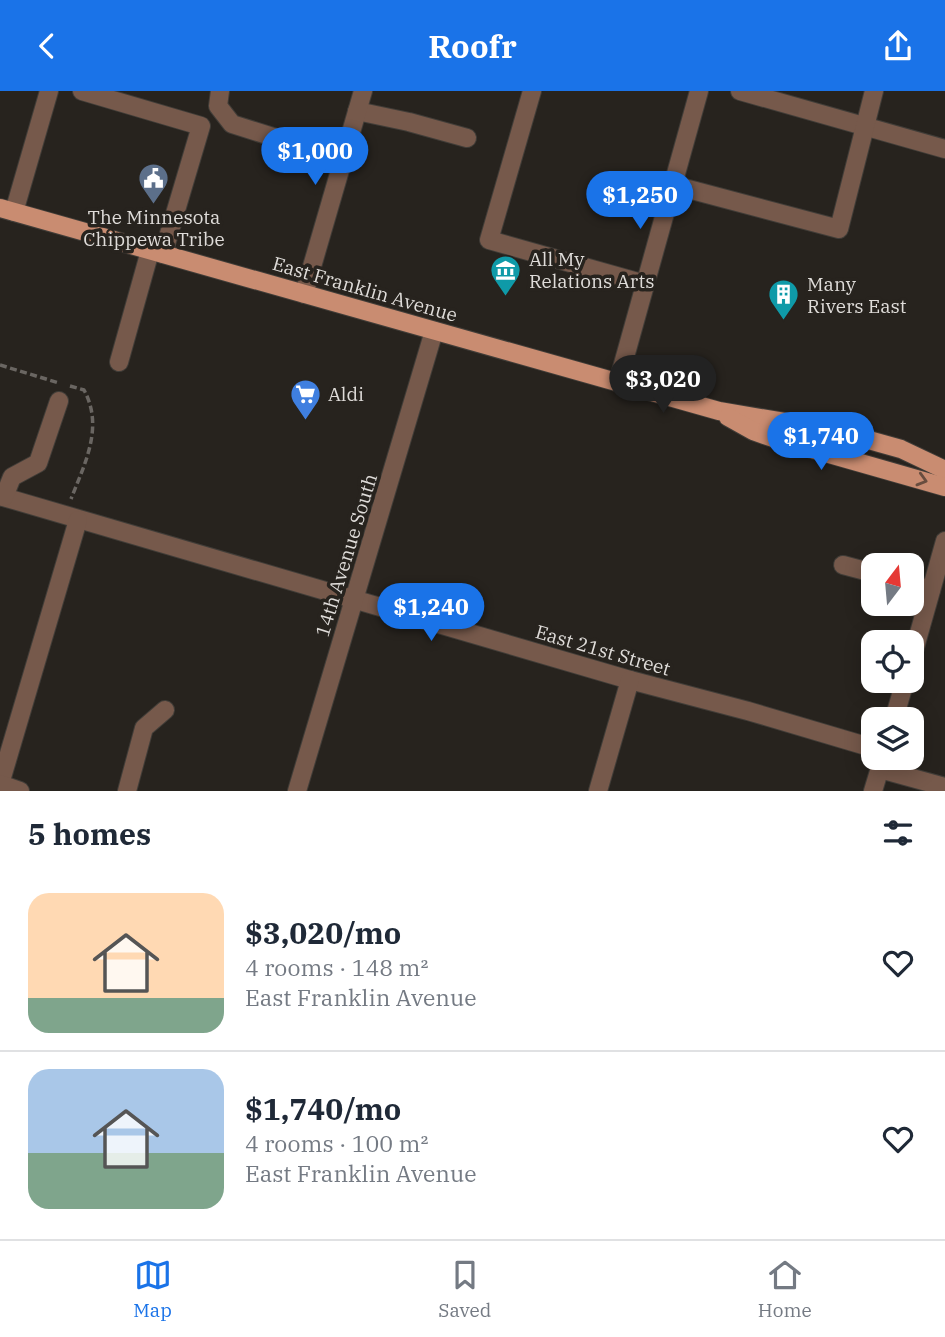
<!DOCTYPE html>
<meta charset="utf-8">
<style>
:root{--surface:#fff;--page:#f6f6f7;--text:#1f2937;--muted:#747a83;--line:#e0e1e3;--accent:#1a73e8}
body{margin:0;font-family:"IBM Plex Serif",serif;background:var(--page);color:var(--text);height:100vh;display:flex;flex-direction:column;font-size:26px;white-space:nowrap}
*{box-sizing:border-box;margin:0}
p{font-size:23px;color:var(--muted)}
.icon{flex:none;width:38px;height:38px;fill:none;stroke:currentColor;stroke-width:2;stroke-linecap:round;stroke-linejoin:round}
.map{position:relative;height:700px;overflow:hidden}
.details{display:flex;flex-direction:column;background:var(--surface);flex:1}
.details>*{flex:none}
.needle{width:46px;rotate:16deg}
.controls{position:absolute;left:861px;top:462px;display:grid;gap:14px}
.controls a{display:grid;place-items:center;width:63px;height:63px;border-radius:14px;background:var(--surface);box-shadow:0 4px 18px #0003;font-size:35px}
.price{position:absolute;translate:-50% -60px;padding:0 16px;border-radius:24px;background:var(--accent);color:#fff;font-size:23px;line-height:46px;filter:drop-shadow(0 2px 4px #0008)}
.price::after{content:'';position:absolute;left:50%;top:42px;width:21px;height:16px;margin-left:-10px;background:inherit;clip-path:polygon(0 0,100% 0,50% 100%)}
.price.current{background:#222;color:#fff}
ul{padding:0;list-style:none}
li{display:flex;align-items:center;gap:21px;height:175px;padding:0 28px}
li+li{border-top:2px solid var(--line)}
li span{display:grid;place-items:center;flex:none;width:196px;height:140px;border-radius:21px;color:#555}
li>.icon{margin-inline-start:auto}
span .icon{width:84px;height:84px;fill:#fffc;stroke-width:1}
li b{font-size:30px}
h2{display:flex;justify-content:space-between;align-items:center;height:84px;padding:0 28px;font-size:30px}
header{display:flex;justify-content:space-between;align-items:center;height:91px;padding:0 28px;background:var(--accent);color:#fff;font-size:32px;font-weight:800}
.menu{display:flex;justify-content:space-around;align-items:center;height:98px;border-top:2px solid var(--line);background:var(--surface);font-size:19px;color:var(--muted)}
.menu a{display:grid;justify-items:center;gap:4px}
.menu .current{color:var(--accent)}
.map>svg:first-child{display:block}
</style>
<header><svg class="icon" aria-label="back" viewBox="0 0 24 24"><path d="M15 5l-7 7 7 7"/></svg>Roofr<svg class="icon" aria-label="share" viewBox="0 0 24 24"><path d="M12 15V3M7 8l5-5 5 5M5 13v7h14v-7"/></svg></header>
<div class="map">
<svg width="945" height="700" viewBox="0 0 945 700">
<rect width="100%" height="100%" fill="#27231e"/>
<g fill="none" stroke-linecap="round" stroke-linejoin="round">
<defs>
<g id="minor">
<polyline points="82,0 201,35 163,163"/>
<polyline points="220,0 218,15 232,33 343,68"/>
<polyline points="532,0 489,149 645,193"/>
<polyline points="740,0 945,58"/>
<polyline points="357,20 409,31 467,47"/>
<polyline points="673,94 839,138 874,0"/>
<polyline points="14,121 49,0"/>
<polyline points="304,203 363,0"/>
<polyline points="119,271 150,160"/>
<polyline points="618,291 699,0"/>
<polyline points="0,405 630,589 748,620 873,657"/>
<polyline points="4,406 12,386 38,372 59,310"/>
<polyline points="843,474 873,482"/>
<polyline points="912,493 931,499"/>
<polyline points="912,567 945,450"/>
<polyline points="894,628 905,590"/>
<polyline points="880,678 945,696"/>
<polyline points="0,693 78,429"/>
<polyline points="0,693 20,700"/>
<polyline points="127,700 144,637 165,619"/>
<polyline points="297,700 434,240"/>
<polyline points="598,700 630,589"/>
<polyline points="873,700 883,667"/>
</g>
<g id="major">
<polyline points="0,117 719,320 833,339 901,358 945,379"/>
<polyline points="728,326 753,340 773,347 945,396"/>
</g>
</defs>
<!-- minor casing -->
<use href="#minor" stroke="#413d38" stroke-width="20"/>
<!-- major casing -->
<use href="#major" stroke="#413d38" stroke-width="20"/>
<!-- path -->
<g stroke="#6a6662" stroke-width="3.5" stroke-dasharray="7 3.5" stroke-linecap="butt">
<polyline points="0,274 59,292"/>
<path d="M70 295 84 299C104 336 85 372 71 408"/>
</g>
<!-- minor -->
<use href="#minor" stroke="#76594b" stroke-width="18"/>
<!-- major -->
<use href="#major" stroke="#c98c71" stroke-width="18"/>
</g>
<!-- one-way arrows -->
<defs><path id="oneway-chevron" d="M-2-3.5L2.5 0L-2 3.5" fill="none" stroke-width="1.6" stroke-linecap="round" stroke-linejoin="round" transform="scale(1.75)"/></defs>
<use stroke="#684d3f" href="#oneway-chevron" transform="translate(922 389) rotate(16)"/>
<!-- icons -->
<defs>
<symbol id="civic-pin" viewBox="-11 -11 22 30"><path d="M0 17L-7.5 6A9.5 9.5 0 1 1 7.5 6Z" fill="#5c6f8a" stroke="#27231e"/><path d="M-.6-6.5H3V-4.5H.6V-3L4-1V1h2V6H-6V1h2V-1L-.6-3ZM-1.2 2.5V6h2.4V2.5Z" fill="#fff"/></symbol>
<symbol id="museum-pin" viewBox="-11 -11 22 30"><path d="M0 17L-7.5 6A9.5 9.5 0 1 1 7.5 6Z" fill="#0f9aa8" stroke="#27231e"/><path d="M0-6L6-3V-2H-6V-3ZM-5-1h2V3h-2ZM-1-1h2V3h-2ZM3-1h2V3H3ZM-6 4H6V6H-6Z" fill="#fff"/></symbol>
<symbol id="building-pin" viewBox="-11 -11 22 30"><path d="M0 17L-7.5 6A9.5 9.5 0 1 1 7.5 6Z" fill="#0f9aa8" stroke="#27231e"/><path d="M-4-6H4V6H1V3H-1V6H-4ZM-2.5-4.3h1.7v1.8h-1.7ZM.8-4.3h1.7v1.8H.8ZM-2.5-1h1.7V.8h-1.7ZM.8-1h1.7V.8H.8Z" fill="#fff"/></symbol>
<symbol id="supermarket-pin" viewBox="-11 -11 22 30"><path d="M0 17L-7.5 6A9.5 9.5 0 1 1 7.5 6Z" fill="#3f7fe0" stroke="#27231e"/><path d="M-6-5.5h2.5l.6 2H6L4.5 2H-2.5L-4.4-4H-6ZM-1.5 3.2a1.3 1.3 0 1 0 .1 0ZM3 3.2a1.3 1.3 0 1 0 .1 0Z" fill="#fff"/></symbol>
</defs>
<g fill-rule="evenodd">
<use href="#civic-pin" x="136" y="70" width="35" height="47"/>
<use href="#museum-pin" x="488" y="162" width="35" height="47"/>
<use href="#building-pin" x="766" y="186" width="35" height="47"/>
<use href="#supermarket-pin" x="288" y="286" width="35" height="47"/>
</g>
<g text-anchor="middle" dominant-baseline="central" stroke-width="7" stroke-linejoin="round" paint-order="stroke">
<!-- poi labels -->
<g font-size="19" fill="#dfdcd9" stroke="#27231e" text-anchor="start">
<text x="154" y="126" text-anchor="middle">The Minnesota<tspan x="154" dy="22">Chippewa Tribe</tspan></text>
<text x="529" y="168">All My<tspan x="529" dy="22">Relations Arts</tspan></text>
<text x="807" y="193">Many<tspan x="807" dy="22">Rivers East</tspan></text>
<text x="328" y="303">Aldi</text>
</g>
<!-- street labels -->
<g font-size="19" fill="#dfdcd9" stroke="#27231e">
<text transform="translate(365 198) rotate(16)">East Franklin Avenue</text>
<text transform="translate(346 464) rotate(-73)">14th Avenue South</text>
<text transform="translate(603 559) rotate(16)">East 21st Street</text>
</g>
</g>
</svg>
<div class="controls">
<a><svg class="needle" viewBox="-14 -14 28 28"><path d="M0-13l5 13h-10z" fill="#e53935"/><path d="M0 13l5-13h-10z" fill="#747a83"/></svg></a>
<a><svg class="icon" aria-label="locate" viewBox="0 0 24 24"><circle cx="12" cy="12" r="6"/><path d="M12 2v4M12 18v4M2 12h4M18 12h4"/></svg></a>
<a><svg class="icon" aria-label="layers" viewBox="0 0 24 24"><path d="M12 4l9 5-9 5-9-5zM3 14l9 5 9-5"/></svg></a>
</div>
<b class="price" style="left:315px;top:96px">$1,000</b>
<b class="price" style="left:640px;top:140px">$1,250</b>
<b class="price current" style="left:663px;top:324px">$3,020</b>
<b class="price" style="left:821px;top:381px">$1,740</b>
<b class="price" style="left:431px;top:552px">$1,240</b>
</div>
<section class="details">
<h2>5 homes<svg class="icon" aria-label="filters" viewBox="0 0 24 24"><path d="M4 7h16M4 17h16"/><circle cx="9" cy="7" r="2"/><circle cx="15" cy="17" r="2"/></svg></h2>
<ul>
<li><span style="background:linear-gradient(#ffd9b3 75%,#7fa58c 0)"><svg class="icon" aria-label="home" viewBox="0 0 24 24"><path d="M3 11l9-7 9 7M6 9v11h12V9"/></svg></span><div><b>$3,020/mo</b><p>4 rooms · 148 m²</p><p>East Franklin Avenue</p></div><svg class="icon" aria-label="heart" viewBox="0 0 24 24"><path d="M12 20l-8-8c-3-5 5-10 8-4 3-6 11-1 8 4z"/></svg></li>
<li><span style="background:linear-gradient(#a9c7e8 60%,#7fa58c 0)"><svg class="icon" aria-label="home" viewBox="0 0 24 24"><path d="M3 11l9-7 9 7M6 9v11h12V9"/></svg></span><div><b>$1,740/mo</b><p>4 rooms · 100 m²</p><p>East Franklin Avenue</p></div><svg class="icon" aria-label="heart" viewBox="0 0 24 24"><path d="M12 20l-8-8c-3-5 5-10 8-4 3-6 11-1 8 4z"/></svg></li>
</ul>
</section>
<nav class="menu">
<a class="current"><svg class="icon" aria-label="map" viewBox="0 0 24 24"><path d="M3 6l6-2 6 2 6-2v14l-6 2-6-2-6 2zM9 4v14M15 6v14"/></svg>Map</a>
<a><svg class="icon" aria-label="saved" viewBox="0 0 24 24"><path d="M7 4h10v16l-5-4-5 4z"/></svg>Saved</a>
<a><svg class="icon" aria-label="home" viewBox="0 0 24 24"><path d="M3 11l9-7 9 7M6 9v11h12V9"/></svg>Home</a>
</nav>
